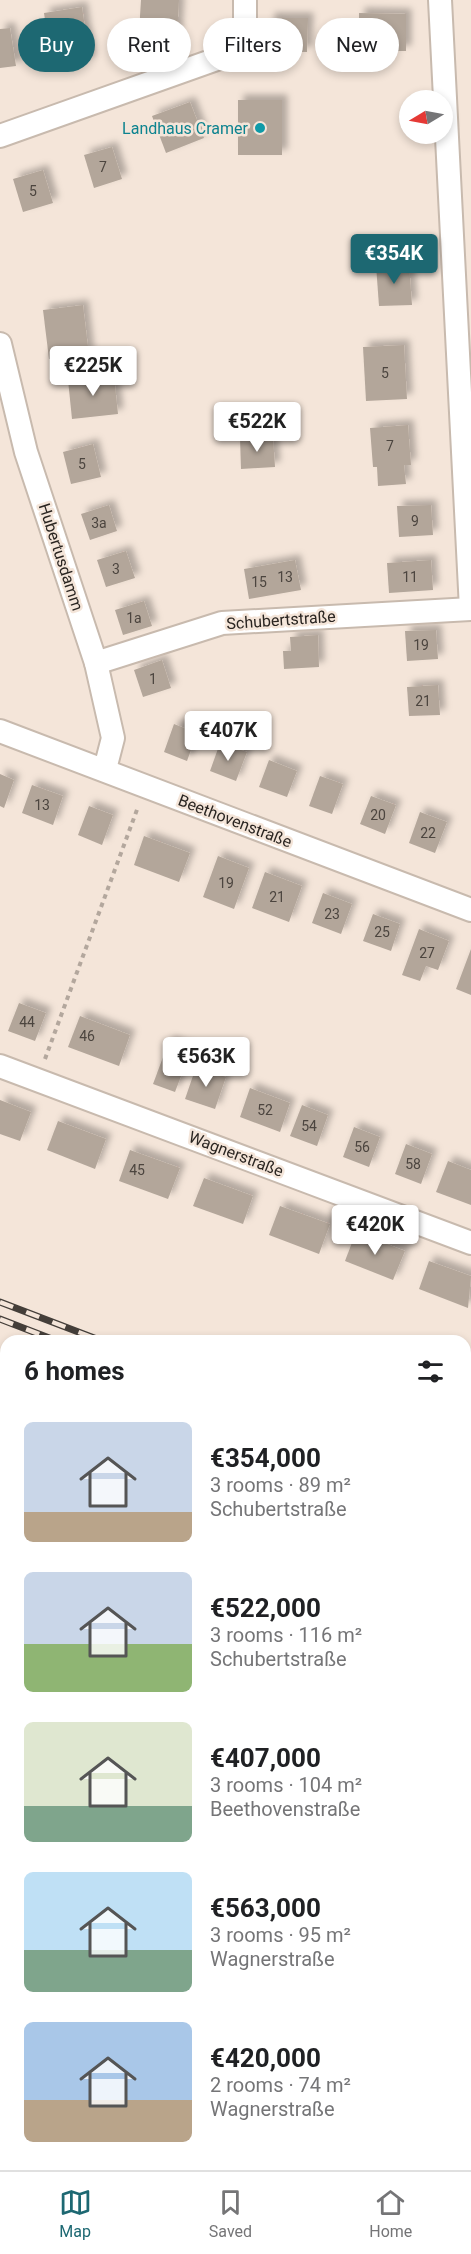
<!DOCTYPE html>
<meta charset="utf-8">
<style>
:root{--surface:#fff;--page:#f2f2f2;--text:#202124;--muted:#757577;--line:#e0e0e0;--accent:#1d6872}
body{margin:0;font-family:Roboto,sans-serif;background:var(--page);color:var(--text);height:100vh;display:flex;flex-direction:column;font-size:22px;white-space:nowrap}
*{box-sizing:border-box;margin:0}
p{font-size:20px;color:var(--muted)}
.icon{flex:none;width:33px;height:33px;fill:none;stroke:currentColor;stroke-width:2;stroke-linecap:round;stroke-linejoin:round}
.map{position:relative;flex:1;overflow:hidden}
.side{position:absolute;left:0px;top:1335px;width:471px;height:836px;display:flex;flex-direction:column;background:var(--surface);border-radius:18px 18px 0 0;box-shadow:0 3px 9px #0003}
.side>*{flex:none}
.hud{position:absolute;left:18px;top:18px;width:435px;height:54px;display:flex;gap:12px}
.needle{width:39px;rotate:260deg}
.buttons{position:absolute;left:399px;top:90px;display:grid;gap:12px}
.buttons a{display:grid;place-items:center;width:54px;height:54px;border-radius:50%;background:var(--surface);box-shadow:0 3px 9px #0003;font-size:30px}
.price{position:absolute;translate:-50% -51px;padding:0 14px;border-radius:6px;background:#fff;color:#222;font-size:20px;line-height:39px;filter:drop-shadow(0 2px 3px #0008)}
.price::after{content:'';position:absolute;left:50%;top:36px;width:18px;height:14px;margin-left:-9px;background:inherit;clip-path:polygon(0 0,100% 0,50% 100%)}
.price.selected{background:var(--accent);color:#fff}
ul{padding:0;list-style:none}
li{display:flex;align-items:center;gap:18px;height:150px;padding:0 24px}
li span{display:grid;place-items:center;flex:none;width:168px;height:120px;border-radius:9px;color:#555}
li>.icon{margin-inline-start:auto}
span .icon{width:72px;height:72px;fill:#fffc;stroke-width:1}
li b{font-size:26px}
h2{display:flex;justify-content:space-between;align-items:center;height:72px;padding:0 24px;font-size:26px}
.pill{padding:0 21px;border-radius:27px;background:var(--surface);box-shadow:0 3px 9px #0003;font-size:21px;line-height:54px}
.pill.selected{background:var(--accent);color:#fff}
.dock{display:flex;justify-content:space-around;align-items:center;height:84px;border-top:2px solid var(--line);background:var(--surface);font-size:16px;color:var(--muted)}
.dock a{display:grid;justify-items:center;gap:3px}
.dock .selected{color:var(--accent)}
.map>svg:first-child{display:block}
</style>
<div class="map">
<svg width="471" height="2170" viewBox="0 0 471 2170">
<defs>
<filter id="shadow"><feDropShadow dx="5.5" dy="-5.5" stdDeviation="3" flood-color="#0004"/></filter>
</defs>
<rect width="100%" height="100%" fill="#f4e5d9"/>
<!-- building -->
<g fill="#b3a69a" filter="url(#shadow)">
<polygon points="141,0 179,0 177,35 139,33"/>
<polygon points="82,7 90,61 52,67 44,13"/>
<polygon points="359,13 406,14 406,51 359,51"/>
<polygon points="269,18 308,18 307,52 269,51"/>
<polygon points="10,28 16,66 0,68 0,29"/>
<rect x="238" y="100" width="44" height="55"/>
<polygon points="190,102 204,138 166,153 152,116"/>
<polygon points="112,147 122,179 94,188 84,155"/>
<polygon points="43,170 53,203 23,212 13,179"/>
<polygon points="409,264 412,305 379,306 376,265"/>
<polygon points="83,305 89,355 49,359 43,310"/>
<polygon points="404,345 407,399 366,401 363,347"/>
<polygon points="114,376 118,414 72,419 68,380"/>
<polygon points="408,425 411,465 404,465 406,484 378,486 377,467 373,467 370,428"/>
<polygon points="273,437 275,467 241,469 240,438"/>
<polygon points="93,444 101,477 71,484 63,452"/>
<polygon points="109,505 117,531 90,540 81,514"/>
<polygon points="431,505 433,535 399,537 397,506"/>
<polygon points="126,551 135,578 106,587 97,560"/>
<polygon points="295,560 301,590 249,599 244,569"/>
<polygon points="431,560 433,590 389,593 387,563"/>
<polygon points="144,601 152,626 123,635 115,610"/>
<polygon points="436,630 438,659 407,661 405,631"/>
<polygon points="318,635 319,667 284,669 283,651 291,651 290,637"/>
<polygon points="162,660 171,688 143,697 134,670"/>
<polygon points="438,685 440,715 409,716 407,687"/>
<polygon points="174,724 197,733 187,761 164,752"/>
<polygon points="220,743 247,752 236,781 210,771"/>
<polygon points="269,760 297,771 287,797 259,787"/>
<polygon points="0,774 14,780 4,808 0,806"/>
<polygon points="320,776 343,784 332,814 309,806"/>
<polygon points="32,785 63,796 53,825 22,813"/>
<polygon points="371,796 396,805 385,834 360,824"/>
<polygon points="89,806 113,815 102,845 78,835"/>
<polygon points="420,812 447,822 435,853 409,843"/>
<polygon points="144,836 190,853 179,882 134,865"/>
<polygon points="218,856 249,868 234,909 203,897"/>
<polygon points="265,872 302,886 289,922 252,908"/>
<polygon points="323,893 352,904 341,934 312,923"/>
<polygon points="373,914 400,924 391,951 363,941"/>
<polygon points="419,929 449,941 438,970 426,966 420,981 402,975"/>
<polygon points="471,949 471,995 456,989"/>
<polygon points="19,1003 46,1013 35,1041 8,1031"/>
<polygon points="80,1016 130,1035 119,1066 68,1047"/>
<polygon points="169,1041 191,1050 175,1092 153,1084"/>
<polygon points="196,1067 226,1077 215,1109 185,1099"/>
<polygon points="250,1088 290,1103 280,1132 240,1117"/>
<polygon points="0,1100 31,1112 20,1141 0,1134"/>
<polygon points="302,1105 328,1115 317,1146 290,1136"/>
<polygon points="58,1121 106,1139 95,1169 47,1150"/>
<polygon points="354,1127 380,1137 369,1167 343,1157"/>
<polygon points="406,1144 432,1154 421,1184 395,1174"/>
<polygon points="130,1150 180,1168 168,1199 119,1181"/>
<polygon points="448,1161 471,1170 471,1205 436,1192"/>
<polygon points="204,1178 253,1196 243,1224 193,1206"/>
<polygon points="280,1206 330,1224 319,1254 269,1235"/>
<polygon points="356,1232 405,1251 393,1280 345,1261"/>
<polygon points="429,1261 471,1276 468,1308 419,1289"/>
<polygon points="3,1505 6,1506 6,1554 0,1552 0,1513"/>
<polygon points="465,1749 471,1749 471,1774 465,1775"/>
<polygon points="0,1815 5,1815 6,1826 6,1851 0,1851"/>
</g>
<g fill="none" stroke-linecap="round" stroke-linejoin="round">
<defs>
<g id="minor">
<polyline points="440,0 471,609"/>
<polyline points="0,136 245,49 245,0"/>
<polyline points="0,344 26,452 96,663 113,738 105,769"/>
<polyline points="96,663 222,623 471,609"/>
<polyline points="0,731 471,910"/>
<polyline points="0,1066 471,1243"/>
<polyline points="0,1580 6,1582"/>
<polyline points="0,2162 6,2162"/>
</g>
<g id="tertiary">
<polyline points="465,1880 471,1880"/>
<polyline points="0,1924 6,1924"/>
</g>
</defs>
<!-- minor casing -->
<use href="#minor" stroke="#c8baae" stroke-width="26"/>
<!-- tertiary casing -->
<use href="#tertiary" stroke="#c8baae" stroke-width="30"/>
<!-- path -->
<polyline stroke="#b3a79d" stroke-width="4" stroke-dasharray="4.5 4.5" stroke-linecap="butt" points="45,1059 138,807"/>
<!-- minor -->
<use href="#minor" stroke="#fff" stroke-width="22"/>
<!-- tertiary -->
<use href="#tertiary" stroke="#fff" stroke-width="27"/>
<defs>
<g id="rail">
<polyline points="0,1302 102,1341"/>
<polyline points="0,1319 57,1341"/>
<polyline points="465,1483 471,1485"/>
<polyline points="465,1499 471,1502"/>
</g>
</defs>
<!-- rail casing -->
<use href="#rail" stroke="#443e39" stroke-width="7"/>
<!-- rail -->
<use href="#rail" stroke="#f4e5d9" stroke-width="4.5" stroke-dasharray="14" stroke-linecap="butt"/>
</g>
<!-- markers -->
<circle fill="#0f9aa8" stroke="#f4e5d9" stroke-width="2" cx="260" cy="128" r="6"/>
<g text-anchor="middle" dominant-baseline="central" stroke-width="5" stroke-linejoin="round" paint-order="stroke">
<!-- number labels -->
<g font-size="14" fill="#4c453f">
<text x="103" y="167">7</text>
<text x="33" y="191">5</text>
<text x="385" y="373">5</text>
<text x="390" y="446">7</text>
<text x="82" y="464">5</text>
<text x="415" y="521">9</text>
<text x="99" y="523">3a</text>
<text x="116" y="569">3</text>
<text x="285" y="577">13</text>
<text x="410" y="577">11</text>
<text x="259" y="582">15</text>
<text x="134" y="618">1a</text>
<text x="421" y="645">19</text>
<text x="153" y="679">1</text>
<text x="423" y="701">21</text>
<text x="42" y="805">13</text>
<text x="378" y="815">20</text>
<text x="428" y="833">22</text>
<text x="226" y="883">19</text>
<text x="277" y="897">21</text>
<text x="332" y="914">23</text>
<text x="382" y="932">25</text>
<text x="427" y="953">27</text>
<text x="27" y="1022">44</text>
<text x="87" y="1036">46</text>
<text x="265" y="1110">52</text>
<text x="309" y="1126">54</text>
<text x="362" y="1147">56</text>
<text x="413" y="1164">58</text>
<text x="137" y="1170">45</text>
</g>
<!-- culture labels -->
<g font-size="16" fill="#0d838f" stroke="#f4e5d9" text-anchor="end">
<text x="248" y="128">Landhaus Cramer</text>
</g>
<!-- street labels -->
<g font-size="16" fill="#2a2521" stroke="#f4e5d9">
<text transform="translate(61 557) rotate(72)">Hubertusdamm</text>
<text transform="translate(281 620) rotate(-4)">Schubertstraße</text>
<text transform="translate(235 821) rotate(21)">Beethovenstraße</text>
<text transform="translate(236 1154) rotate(21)">Wagnerstraße</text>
</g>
</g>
</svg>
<div class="buttons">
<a><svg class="needle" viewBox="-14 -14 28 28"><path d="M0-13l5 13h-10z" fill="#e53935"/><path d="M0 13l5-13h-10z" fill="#757577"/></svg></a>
</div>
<b class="price selected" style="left:394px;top:285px">€354K</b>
<b class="price" style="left:93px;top:397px">€225K</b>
<b class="price" style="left:257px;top:453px">€522K</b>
<b class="price" style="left:228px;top:762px">€407K</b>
<b class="price" style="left:206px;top:1088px">€563K</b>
<b class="price" style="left:375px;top:1256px">€420K</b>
<div class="hud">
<a class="pill selected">Buy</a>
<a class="pill">Rent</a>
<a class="pill">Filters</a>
<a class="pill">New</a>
</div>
<section class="side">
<h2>6 homes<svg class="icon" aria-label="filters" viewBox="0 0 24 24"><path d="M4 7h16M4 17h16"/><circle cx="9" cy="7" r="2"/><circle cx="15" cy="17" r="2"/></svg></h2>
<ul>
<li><span style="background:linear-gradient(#c9d6e8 75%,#b9a48a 0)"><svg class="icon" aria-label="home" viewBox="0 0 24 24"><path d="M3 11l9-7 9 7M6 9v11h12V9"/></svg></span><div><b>€354,000</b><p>3 rooms · 89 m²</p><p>Schubertstraße</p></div></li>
<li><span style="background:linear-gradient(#c9d6e8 60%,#8fb573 0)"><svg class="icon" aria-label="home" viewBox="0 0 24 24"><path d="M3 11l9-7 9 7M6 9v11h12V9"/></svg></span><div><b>€522,000</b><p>3 rooms · 116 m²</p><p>Schubertstraße</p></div></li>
<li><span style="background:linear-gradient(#dfe7d0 70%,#7fa58c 0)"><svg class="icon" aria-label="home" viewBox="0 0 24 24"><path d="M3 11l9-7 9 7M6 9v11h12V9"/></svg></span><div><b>€407,000</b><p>3 rooms · 104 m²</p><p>Beethovenstraße</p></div></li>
<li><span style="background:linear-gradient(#bfe0f5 65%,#7fa58c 0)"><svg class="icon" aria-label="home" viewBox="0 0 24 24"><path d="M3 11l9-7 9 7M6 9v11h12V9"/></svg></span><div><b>€563,000</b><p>3 rooms · 95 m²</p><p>Wagnerstraße</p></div></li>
<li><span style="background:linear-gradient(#a9c7e8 65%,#b9a48a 0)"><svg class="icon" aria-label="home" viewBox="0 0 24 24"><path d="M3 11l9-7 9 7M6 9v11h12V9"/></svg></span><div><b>€420,000</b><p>2 rooms · 74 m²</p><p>Wagnerstraße</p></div></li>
</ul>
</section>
</div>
<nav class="dock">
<a class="selected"><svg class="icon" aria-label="map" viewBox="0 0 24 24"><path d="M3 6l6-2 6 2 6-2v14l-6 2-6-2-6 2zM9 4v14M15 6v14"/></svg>Map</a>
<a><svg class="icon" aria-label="saved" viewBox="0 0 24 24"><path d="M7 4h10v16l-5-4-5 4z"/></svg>Saved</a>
<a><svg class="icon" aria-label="home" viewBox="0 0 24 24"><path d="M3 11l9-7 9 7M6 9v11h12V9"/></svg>Home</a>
</nav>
